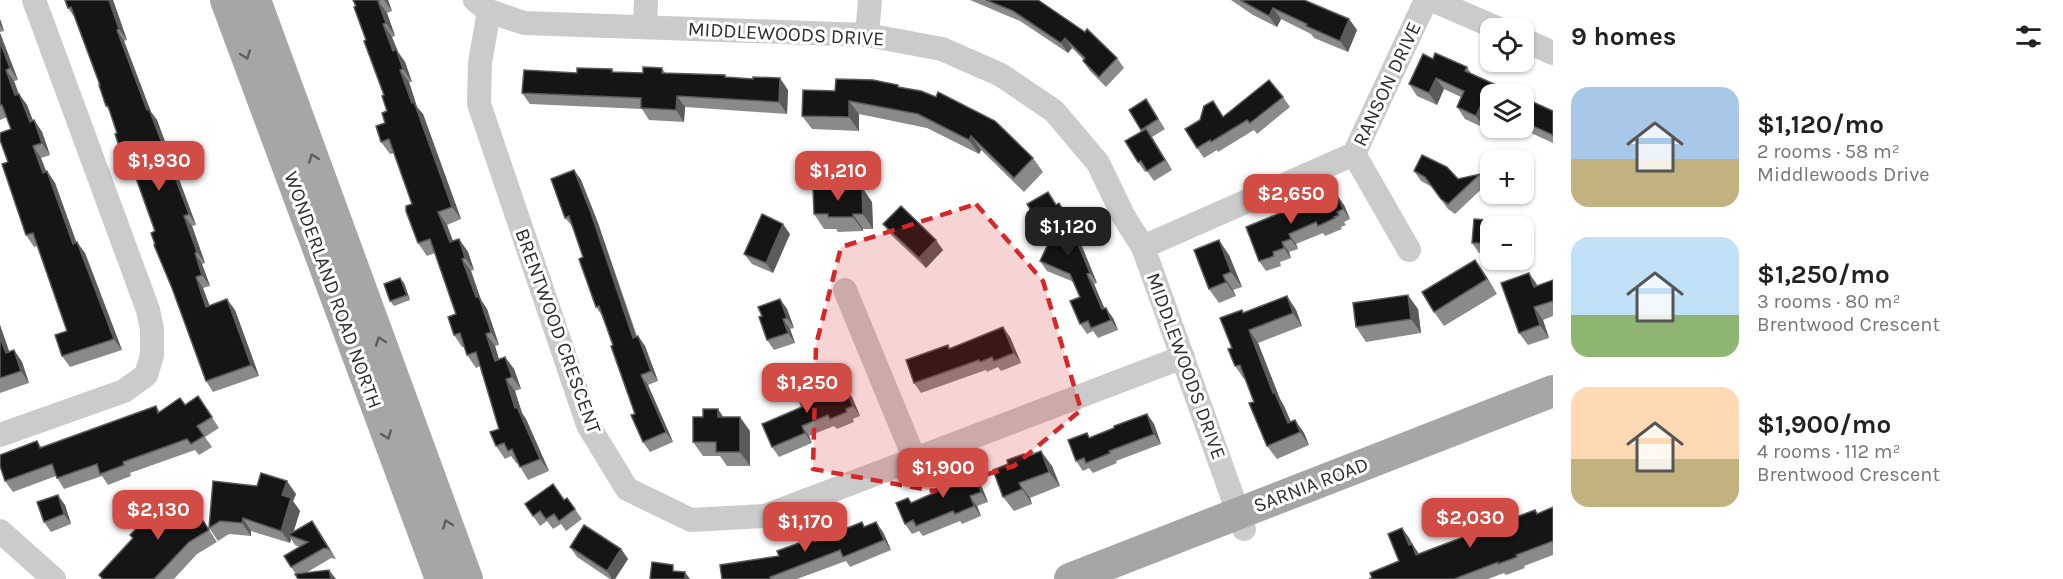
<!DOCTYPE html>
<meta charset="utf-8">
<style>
:root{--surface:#fff;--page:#f6f6f6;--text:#222;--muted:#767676;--accent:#d14c44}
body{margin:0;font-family:Karla,sans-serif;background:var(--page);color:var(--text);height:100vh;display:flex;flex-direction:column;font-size:22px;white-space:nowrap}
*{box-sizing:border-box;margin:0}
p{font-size:20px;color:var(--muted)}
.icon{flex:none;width:33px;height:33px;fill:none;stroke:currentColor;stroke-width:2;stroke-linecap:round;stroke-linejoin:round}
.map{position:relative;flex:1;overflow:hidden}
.sheet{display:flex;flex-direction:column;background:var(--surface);width:510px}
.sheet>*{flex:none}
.fabs{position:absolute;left:1480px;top:18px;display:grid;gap:12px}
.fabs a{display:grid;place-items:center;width:54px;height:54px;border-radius:12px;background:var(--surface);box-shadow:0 2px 4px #0004;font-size:30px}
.price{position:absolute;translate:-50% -51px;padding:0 14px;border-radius:12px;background:var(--accent);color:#fff;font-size:20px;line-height:39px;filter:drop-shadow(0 2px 3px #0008)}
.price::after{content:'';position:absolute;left:50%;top:36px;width:18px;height:14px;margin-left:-9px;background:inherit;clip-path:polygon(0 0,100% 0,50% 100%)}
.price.on{background:#222;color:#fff}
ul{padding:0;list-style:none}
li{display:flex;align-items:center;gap:18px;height:150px;padding:0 18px}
li span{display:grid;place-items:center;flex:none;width:168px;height:120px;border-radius:18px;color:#555}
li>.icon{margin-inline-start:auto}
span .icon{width:72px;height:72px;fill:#fffc;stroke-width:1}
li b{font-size:26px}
h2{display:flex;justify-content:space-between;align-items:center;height:72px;padding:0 18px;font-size:26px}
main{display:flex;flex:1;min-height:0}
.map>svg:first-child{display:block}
</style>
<main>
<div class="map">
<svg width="1553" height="579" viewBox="0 0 1553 579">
<rect width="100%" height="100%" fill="#fff"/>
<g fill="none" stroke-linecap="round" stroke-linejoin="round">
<!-- minor -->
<g stroke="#cbcbcb" stroke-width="24">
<polyline points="475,0 489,11 524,23 867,35 942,49 1001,75 1054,111 1098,163 1124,217 1143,247 1244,529"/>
<polyline points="1432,0 1497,28"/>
<polyline points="489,11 480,63 479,104 588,425 627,489 691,520 765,516 1183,357"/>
<polyline points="645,26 646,0"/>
<polyline points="867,35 870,0"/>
<polyline points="1524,40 1553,53"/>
<polyline points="1354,154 1409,250"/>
<polyline points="1143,247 1354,154 1426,0"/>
<polyline points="845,290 915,460"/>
<polyline points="0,435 124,391 146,375 152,355 152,329 148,310 34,0"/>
<polyline points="0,531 54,579"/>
</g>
<!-- major -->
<g stroke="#a6a6a6" stroke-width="32">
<polyline points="226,0 441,579"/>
<polyline points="255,0 467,579"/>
<polyline points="1070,579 1553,391"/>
</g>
</g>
<!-- wall -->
<g fill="#8a8a8a">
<polygon points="65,0 113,0 127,40 124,41 151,112 157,120 196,225 192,226 205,263 202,264 210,286 203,288 209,305 235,310 259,376 213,392 206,381 172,288 155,244 155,231 131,165 130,165 122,155 117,133 110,112 106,106 100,85 75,18 68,8"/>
<polygon points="353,0 388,0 392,11 387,13 395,36 392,37 398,52 405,62 412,82 409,82 417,107 423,114 461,219 447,225 453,241 459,239 468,252 474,270 471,271 481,300 487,309 499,345 495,346 499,359 505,357 514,369 521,389 515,391 522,413 526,419 549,471 528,480 518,463 517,464 511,456 505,459 496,446 499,429 480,366 476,368 467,355 464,347 462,347 454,335 456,314 435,253 427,256 418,243 412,204 394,153 390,154 381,142 387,111 384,95"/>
<polygon points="970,0 1038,0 1117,58 1124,68 1106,87 1090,71 1083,61 1084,60 1072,48 1068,53 1020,21"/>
<polygon points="1231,0 1306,0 1307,1 1349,19 1357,30 1348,52 1314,38 1311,34 1281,19 1277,27 1253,15"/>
<polygon points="0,19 4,31 0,32"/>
<polygon points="0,33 18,80 14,81 19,94 27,105 33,121 34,120 42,132 50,155 41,158 46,171 47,171 55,183 76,242 85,253 122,350 70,367 62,356 67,331 37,246 34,247 26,235 8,162 11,129 7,117 0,120"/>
<polygon points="1433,59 1467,67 1471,73 1507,90 1523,92 1528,100 1553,111 1553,143 1520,128 1524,128 1524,94 1491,94 1491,117 1489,117 1484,128 1465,119 1457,107 1461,97 1444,89 1437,105 1417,96 1409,84"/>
<polygon points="662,68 666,74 725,75 726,77 788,90 787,114 685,107 684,122 649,120 642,109 530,104 522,93 577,73 612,69 614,72 643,73"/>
<polygon points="898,85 899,87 1033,158 1043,172 1024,192 981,150 979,154 927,128 859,114 859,131 812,129 802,116 835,91"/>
<polygon points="1283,97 1290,107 1257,134 1254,130 1218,152 1217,150 1204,158 1197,148 1224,116"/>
<polygon points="1129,110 1153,110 1165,129 1152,137 1172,170 1154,181 1147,171 1145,172 1138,162 1142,131"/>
<polygon points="574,170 581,180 598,223 637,336 638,336 645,346 658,381 648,385 673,442 650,452 643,442 635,414 603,317 596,307 583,257 573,227 565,218"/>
<polygon points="1414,171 1458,179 1480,174 1487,184 1455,214 1448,209 1432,187 1421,181"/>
<polygon points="1331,194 1333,197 1344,205 1350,219 1344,222 1346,225 1341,227 1342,229 1325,236 1323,233 1296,244 1298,249 1289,252 1291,258 1280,262 1281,266 1266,271 1259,261 1308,204"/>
<polygon points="872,202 873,229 863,229 863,231 838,232 836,229 824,229 814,214"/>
<polygon points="1059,203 1074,227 1097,283 1094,284 1105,309 1113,318 1118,330 1098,338 1093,331 1087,334 1080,324 1080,297 1074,282 1047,271 1040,261 1049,242 1057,204"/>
<polygon points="1474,219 1501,221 1505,226 1491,226 1491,253 1479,253 1472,243"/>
<polygon points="883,224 943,250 926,268 890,234"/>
<polygon points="790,234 773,273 752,264 744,254"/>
<polygon points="1229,255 1242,287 1233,290 1236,296 1219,303 1209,289"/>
<polygon points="1475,260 1497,294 1444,326 1434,312"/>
<polygon points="400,278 404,283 410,300 394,306 390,301"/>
<polygon points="1553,280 1553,316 1543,320 1549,338 1528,345 1519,333 1538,286"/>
<polygon points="1287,296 1296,310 1302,326 1258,343 1280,399 1284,406 1291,422 1295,420 1304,433 1309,445 1277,459 1267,446 1254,402 1245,379 1244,379 1235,366 1244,312"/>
<polygon points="780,299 787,309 794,328 790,329 795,343 774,350 767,340 762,316"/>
<polygon points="1418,309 1421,333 1366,342 1356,327"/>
<polygon points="0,325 9,352 14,350 22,362 29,383 0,393"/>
<polygon points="1010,337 1021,363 1001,371 998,367 987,372 986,370 921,393 914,383 948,345 950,348"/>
<polygon points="824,395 852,397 860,416 853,419 854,422 837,429 834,426 809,436 812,443 779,457 772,447 802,407"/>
<polygon points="198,396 219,428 205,437 212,447 199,455 195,450 130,473 131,476 108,485 102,476 64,489 56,476 13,492 5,481 37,441 42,448 156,406 160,412 186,405"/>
<polygon points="1147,414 1154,424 1161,444 1116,461 1117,463 1093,473 1089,468 1083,471 1076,461 1090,438"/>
<polygon points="723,417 750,431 750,466 727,466 720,456 703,456 693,442"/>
<polygon points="1024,454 1027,457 1052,466 1060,486 1030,498 1032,504 1014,511 1003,497 1008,464"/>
<polygon points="971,461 988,502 977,506 981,516 962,524 960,521 923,536 919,531 912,534 905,524 912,503 963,480"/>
<polygon points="213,481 296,494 293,501 300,511 293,532 312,521 336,559 331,558 306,573 296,574 291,567 300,547 295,545 291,539 290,543 251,531 251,536 229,534 218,541 209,528"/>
<polygon points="184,491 217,542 197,554 174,579 102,579 99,575 133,539 130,535"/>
<polygon points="567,498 582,519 566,531 561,524 553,529 547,521 540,526 525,504 564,500"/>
<polygon points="65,505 71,524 51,532 44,522"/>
<polygon points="1553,507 1553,555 1524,566 1525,568 1506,575 1504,573 1488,579 1369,579 1399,561 1402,528 1419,554 1535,510 1538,514"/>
<polygon points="862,522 864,527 883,532 891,550 850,567 846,561 797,579 722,579"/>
<polygon points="570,547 621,549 628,559 615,579 610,579 577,557"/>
</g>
<!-- shaded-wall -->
<g fill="#5b5b5b">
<polygon points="109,0 113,0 127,40 119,29"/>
<polygon points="384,0 388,0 392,11"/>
<polygon points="378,1 387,13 395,36 386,23"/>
<polygon points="1273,8 1281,19 1277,27 1269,16"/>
<polygon points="0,19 4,31 0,25"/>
<polygon points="1349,19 1357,30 1348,52 1340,41"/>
<polygon points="383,24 392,37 398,52 405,62 412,82 403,69 393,51"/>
<polygon points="117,30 124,41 151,112 157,120 196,225 189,214 147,110"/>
<polygon points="0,33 18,80 10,68 0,42"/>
<polygon points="1065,38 1072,48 1068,53 1061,43"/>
<polygon points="6,70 14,81 23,107 15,95"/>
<polygon points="400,70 409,82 417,107 423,114 461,219 452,207 412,103"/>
<polygon points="780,78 788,90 787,114 779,102"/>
<polygon points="1436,78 1444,89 1437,105 1429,93"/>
<polygon points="19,94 27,105 38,134 30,122"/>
<polygon points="677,96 685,107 684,122 676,110"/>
<polygon points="849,101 859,114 859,131 849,117"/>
<polygon points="1481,105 1489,117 1484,128 1476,116"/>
<polygon points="34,120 42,132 50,155 42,143"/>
<polygon points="1146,129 1153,139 1172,170 1165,160"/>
<polygon points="971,136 981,150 979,154 969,140"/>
<polygon points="33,146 41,158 51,184 43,173"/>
<polygon points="574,170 581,180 598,223 640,348 633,338"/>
<polygon points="47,171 55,183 81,255 73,244"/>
<polygon points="862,187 872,202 873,229 863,214"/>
<polygon points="1337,195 1344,205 1350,219 1343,209"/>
<polygon points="1059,203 1074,227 1097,283 1090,273"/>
<polygon points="438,212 447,225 458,255 450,242"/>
<polygon points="853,214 863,229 863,231 853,217"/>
<polygon points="184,216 192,226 205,263 197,252"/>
<polygon points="783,224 790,234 773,273 766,263"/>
<polygon points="1289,234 1296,244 1298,249 1291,239"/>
<polygon points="459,239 468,252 474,270 465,258"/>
<polygon points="936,240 943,250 926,268 919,258"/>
<polygon points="1219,240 1229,255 1242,287 1231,272"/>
<polygon points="77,242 85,253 122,350 114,339"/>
<polygon points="1282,242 1289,252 1291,258 1284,248"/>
<polygon points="195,253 202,264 210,286 202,275"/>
<polygon points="462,259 471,271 481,300 487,309 499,345 491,332 476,297"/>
<polygon points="1475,260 1485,274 1497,294 1487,279"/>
<polygon points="1529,273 1538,286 1534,287"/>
<polygon points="1087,274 1094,284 1109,320 1102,309"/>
<polygon points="1223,275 1233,290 1236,296 1226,282"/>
<polygon points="196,277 203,288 214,317 206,307"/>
<polygon points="400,278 404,283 410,300 407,295"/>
<polygon points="1408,295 1418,309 1421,333 1411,319"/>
<polygon points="1287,296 1296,310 1302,326 1293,313"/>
<polygon points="227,299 235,310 259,376 251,365"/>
<polygon points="780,299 787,309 794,328 787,318"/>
<polygon points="1534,307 1543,320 1549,338 1540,325"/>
<polygon points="1106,308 1113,318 1118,330 1111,320"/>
<polygon points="783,319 790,329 795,343 788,333"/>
<polygon points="0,325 14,365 6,353 0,337"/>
<polygon points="1003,327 1010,337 1021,363 1014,353"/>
<polygon points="1249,330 1258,343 1280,399 1284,406 1297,436 1288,423 1273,393"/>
<polygon points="486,334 495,346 503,373 495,361"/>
<polygon points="638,336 645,346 658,381 651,371"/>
<polygon points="14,350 22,362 29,383 21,371"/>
<polygon points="505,357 514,369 521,389 512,377"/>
<polygon points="641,375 648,385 673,442 666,432"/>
<polygon points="506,379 515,391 522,413 526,419 549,471 540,459 515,408"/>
<polygon points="845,387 852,397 860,416 853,406"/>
<polygon points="718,409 728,424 718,417"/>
<polygon points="1147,414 1154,424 1161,444 1154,434"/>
<polygon points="740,417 750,431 750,466 740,452"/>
<polygon points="1295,420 1304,433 1309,445 1300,432"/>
<polygon points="802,426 809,436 812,443 805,433"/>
<polygon points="964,451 971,461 988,502 981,492"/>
<polygon points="1041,451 1052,466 1060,486 1049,472"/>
<polygon points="287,481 296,494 293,501 300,511 292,537 288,535 291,539 290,543 281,531 282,495"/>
<polygon points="1019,483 1030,498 1032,504 1022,489"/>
<polygon points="58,495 65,505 71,524 64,514"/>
<polygon points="970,496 977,506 981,516 974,506"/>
<polygon points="243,518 251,531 251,536 242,523"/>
<polygon points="312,521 319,531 336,559 329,549"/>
<polygon points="876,522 883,532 891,550 884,540"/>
<polygon points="1402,528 1410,539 1416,556 1409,545"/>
<polygon points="1412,544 1419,554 1416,555"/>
<polygon points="621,549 628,559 615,579 612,579 607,571"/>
<polygon points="329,570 336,579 331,579"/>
<polygon points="685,572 690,579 685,579"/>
</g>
<!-- building -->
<g fill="#151515" stroke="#5b5b5b" stroke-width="1.5">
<polygon points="65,0 109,0 119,29 117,30 147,110 149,109 189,214 184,216 197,252 195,253 202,275 196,277 206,307 227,299 251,365 206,381 172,288 154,245 155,244 151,233 155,231 127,153 122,155 115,134 117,133 108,106 106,106 99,85 100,85 71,7 68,8"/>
<polygon points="353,0 380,0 378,1 386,23 383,24 393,51 396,49 403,69 400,70 412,103 414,102 452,207 438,212 450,242 459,239 465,258 462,259 476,297 479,297 491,332 486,334 495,361 505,357 512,377 506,379 515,408 517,407 540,459 520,467 512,449 508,451 504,443 496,446 490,432 499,429 476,352 467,355 460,333 454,335 448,317 456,314 430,239 418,243 406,211 406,206 412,204 389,139 381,142 376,126 385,123 382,113 387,111 382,96 384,95 364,41 366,40 354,7 356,6"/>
<polygon points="986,0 1038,0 1085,32 1087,29 1117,58 1099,77 1083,61 1085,58 1065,38 1061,43 1013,11"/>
<polygon points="1240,0 1304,0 1349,19 1340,41 1306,26 1307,24 1273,8 1269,16"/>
<polygon points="0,42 10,68 6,70 15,95 19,94 30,122 34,120 42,143 33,146 43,173 47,171 73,244 77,242 114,339 62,356 55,335 67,331 33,233 26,235 2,164 8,162 0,140 0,133 11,129 2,105 0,105"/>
<polygon points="1435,53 1467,67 1465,71 1507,90 1509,86 1523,92 1522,94 1491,94 1491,110 1481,105 1476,116 1457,107 1464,91 1436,78 1429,93 1409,84 1423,54 1433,59"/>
<polygon points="643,67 662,68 662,73 725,75 725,77 753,79 753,77 780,78 779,102 677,96 676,110 641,108 641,98 522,93 524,70 577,73 577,68 612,69 612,72 643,73"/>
<polygon points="836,79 873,80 898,85 898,87 921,91 936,97 938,92 995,121 1033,158 1014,178 971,136 969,140 918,114 849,101 849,117 802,116 803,90 835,91"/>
<polygon points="1269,80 1283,97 1250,123 1247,120 1211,142 1210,140 1197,148 1185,129 1200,120 1204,106 1213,101 1223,117"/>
<polygon points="1524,98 1553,111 1553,135 1524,122"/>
<polygon points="1146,99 1158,119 1141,130 1129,110"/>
<polygon points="1146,129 1165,160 1147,171 1141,161 1138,162 1125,141"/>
<polygon points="1422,155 1447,167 1458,179 1480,174 1448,204 1441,199 1425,177 1414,171"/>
<polygon points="574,170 591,213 633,338 638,336 651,371 641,375 666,432 643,442 631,415 635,414 611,346 613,345 599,306 596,307 579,259 583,257 569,216 565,218 551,179"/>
<polygon points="862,187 863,214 853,214 853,217 828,217 828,214 814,214 813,189"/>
<polygon points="1048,192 1056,205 1059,203 1067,217 1090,273 1087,274 1102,309 1106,308 1111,320 1091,328 1088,321 1080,324 1070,301 1080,297 1070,274 1040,261 1049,242 1027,204"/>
<polygon points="1331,194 1332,197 1337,195 1343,209 1337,212 1339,215 1334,217 1335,218 1318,226 1316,222 1289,234 1291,239 1282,242 1284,248 1273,252 1274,256 1259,261 1246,227 1307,202 1308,204"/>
<polygon points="901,206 936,240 919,258 883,224"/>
<polygon points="762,214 783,224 766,263 744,254"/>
<polygon points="1474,219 1501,221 1501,226 1491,226 1491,243 1472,243"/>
<polygon points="1219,240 1231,272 1223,275 1226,282 1209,289 1194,250"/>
<polygon points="1475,260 1487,279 1434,312 1422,292"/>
<polygon points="1529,273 1534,287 1553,280 1553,301 1534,307 1540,325 1519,333 1501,283"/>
<polygon points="400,278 407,295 390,301 384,284"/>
<polygon points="1408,295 1411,319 1356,327 1353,303"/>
<polygon points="1287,296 1293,313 1249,330 1273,393 1275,393 1288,423 1295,420 1300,432 1267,446 1249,403 1254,402 1240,365 1235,366 1228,349 1232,348 1220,318 1242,310 1243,313"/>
<polygon points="780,299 787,318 783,319 788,333 767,340 759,317 762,316 758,307"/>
<polygon points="1003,327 1014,353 994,361 992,357 980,362 979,360 914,383 906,360 948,345 949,349"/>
<polygon points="0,337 6,353 14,350 21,371 0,378"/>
<polygon points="817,385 822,396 845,387 853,406 846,409 847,412 830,419 828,415 802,426 805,433 772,447 762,424 802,407 796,393"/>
<polygon points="198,396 212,417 197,426 204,436 191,444 187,439 123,462 124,465 100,474 97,464 57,478 52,464 5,481 0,466 0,455 37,441 40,448 156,406 158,413 180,398 185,405"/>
<polygon points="703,409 718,409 718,417 740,417 740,452 716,452 716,442 693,442 693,417 703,417"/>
<polygon points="1147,414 1154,434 1109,451 1110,453 1086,463 1084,458 1076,461 1068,440 1087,433 1089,438 1114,428 1114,426"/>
<polygon points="964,451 981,492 970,496 974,506 955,514 953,511 916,526 913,520 905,524 896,503 908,498 911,503 963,480 960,452"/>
<polygon points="1041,451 1049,472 1019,483 1022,489 1003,497 993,470 1008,464 1007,460 1024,454 1026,457"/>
<polygon points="261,473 287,481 282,495 291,498 281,531 243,518 242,523 220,521 209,528 213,481 257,486"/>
<polygon points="553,484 564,500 567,498 575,509 559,521 554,514 546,519 540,511 533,516 525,504"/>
<polygon points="184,491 209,530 189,542 154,579 103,579 99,575 133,538 130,535 153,511"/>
<polygon points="58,495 64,514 44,522 37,502"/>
<polygon points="1553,507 1553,541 1516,555 1517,557 1498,564 1498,562 1454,579 1369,579 1372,578 1370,573 1399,561 1388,534 1402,528 1409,545 1412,544 1416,555 1535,510 1537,514"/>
<polygon points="312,521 329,549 324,548 291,567 284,556 308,542 288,535"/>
<polygon points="862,522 864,527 876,522 884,540 843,557 840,550 770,577 770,579 722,579 720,565 779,556 777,551 813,538 814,542"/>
<polygon points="584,525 621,549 607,571 570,547"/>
<polygon points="652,562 673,565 673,571 685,572 685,579 650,579"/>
<polygon points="329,570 331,579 298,579 295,574"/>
</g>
<!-- one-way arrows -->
<defs><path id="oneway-chevron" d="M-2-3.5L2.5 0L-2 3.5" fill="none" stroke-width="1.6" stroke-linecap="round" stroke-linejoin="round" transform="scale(1.5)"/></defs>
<g stroke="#5e5e5e">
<use href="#oneway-chevron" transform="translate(246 55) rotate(70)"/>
<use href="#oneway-chevron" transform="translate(313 158) rotate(-110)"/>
<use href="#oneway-chevron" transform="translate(380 341) rotate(-110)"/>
<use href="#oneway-chevron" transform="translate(387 435) rotate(70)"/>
<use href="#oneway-chevron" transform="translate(447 524) rotate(-110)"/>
</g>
<!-- marked area -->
<path fill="#d62828" fill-opacity="0.2" stroke="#d62828" stroke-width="4.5" stroke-dasharray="12 8" stroke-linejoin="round" d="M976 204 1043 281 1081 410 1014 466 934 491 813 469 816 345 841 247Z"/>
<g text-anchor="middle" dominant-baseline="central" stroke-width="6" stroke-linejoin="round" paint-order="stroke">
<!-- street labels -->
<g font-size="20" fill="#2e2e2e" stroke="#fff">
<text transform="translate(786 34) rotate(3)">MIDDLEWOODS DRIVE</text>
<text transform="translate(1387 84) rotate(-65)">RANSON DRIVE</text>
<text transform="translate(333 290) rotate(70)">WONDERLAND ROAD NORTH</text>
<text transform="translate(558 331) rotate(70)">BRENTWOOD CRESCENT</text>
<text transform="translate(1186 366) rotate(70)">MIDDLEWOODS DRIVE</text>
<text transform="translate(1311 485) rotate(-21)">SARNIA ROAD</text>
</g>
</g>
</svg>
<div class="fabs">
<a><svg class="icon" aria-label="locate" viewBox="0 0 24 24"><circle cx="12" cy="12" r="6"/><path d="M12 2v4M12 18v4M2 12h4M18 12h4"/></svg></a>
<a><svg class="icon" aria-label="layers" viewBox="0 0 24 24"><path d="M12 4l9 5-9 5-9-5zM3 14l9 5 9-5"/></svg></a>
<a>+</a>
<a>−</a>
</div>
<b class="price" style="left:159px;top:192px">$1,930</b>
<b class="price" style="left:838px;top:202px">$1,210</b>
<b class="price" style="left:1291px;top:225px">$2,650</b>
<b class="price on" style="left:1068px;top:258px">$1,120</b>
<b class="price" style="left:807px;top:414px">$1,250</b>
<b class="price" style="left:943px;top:499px">$1,900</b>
<b class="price" style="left:158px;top:541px">$2,130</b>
<b class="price" style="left:1470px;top:549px">$2,030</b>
<b class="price" style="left:805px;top:553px">$1,170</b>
</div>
<section class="sheet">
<h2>9 homes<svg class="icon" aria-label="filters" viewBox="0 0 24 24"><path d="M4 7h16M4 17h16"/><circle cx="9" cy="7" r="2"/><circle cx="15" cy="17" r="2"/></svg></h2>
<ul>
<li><span style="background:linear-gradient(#a9c7e8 60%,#c2b280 0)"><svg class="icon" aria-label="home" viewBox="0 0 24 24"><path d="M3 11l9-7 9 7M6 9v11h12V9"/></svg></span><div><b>$1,120/mo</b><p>2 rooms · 58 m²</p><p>Middlewoods Drive</p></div></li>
<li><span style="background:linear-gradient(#bfe0f5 65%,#8fb573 0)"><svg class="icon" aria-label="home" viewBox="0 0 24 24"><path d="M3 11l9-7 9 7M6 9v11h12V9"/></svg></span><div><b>$1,250/mo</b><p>3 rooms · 80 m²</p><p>Brentwood Crescent</p></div></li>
<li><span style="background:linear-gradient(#ffd9b3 60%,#c2b280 0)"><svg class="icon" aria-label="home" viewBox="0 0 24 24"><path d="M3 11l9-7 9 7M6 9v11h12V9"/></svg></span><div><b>$1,900/mo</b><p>4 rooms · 112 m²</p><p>Brentwood Crescent</p></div></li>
</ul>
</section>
</main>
